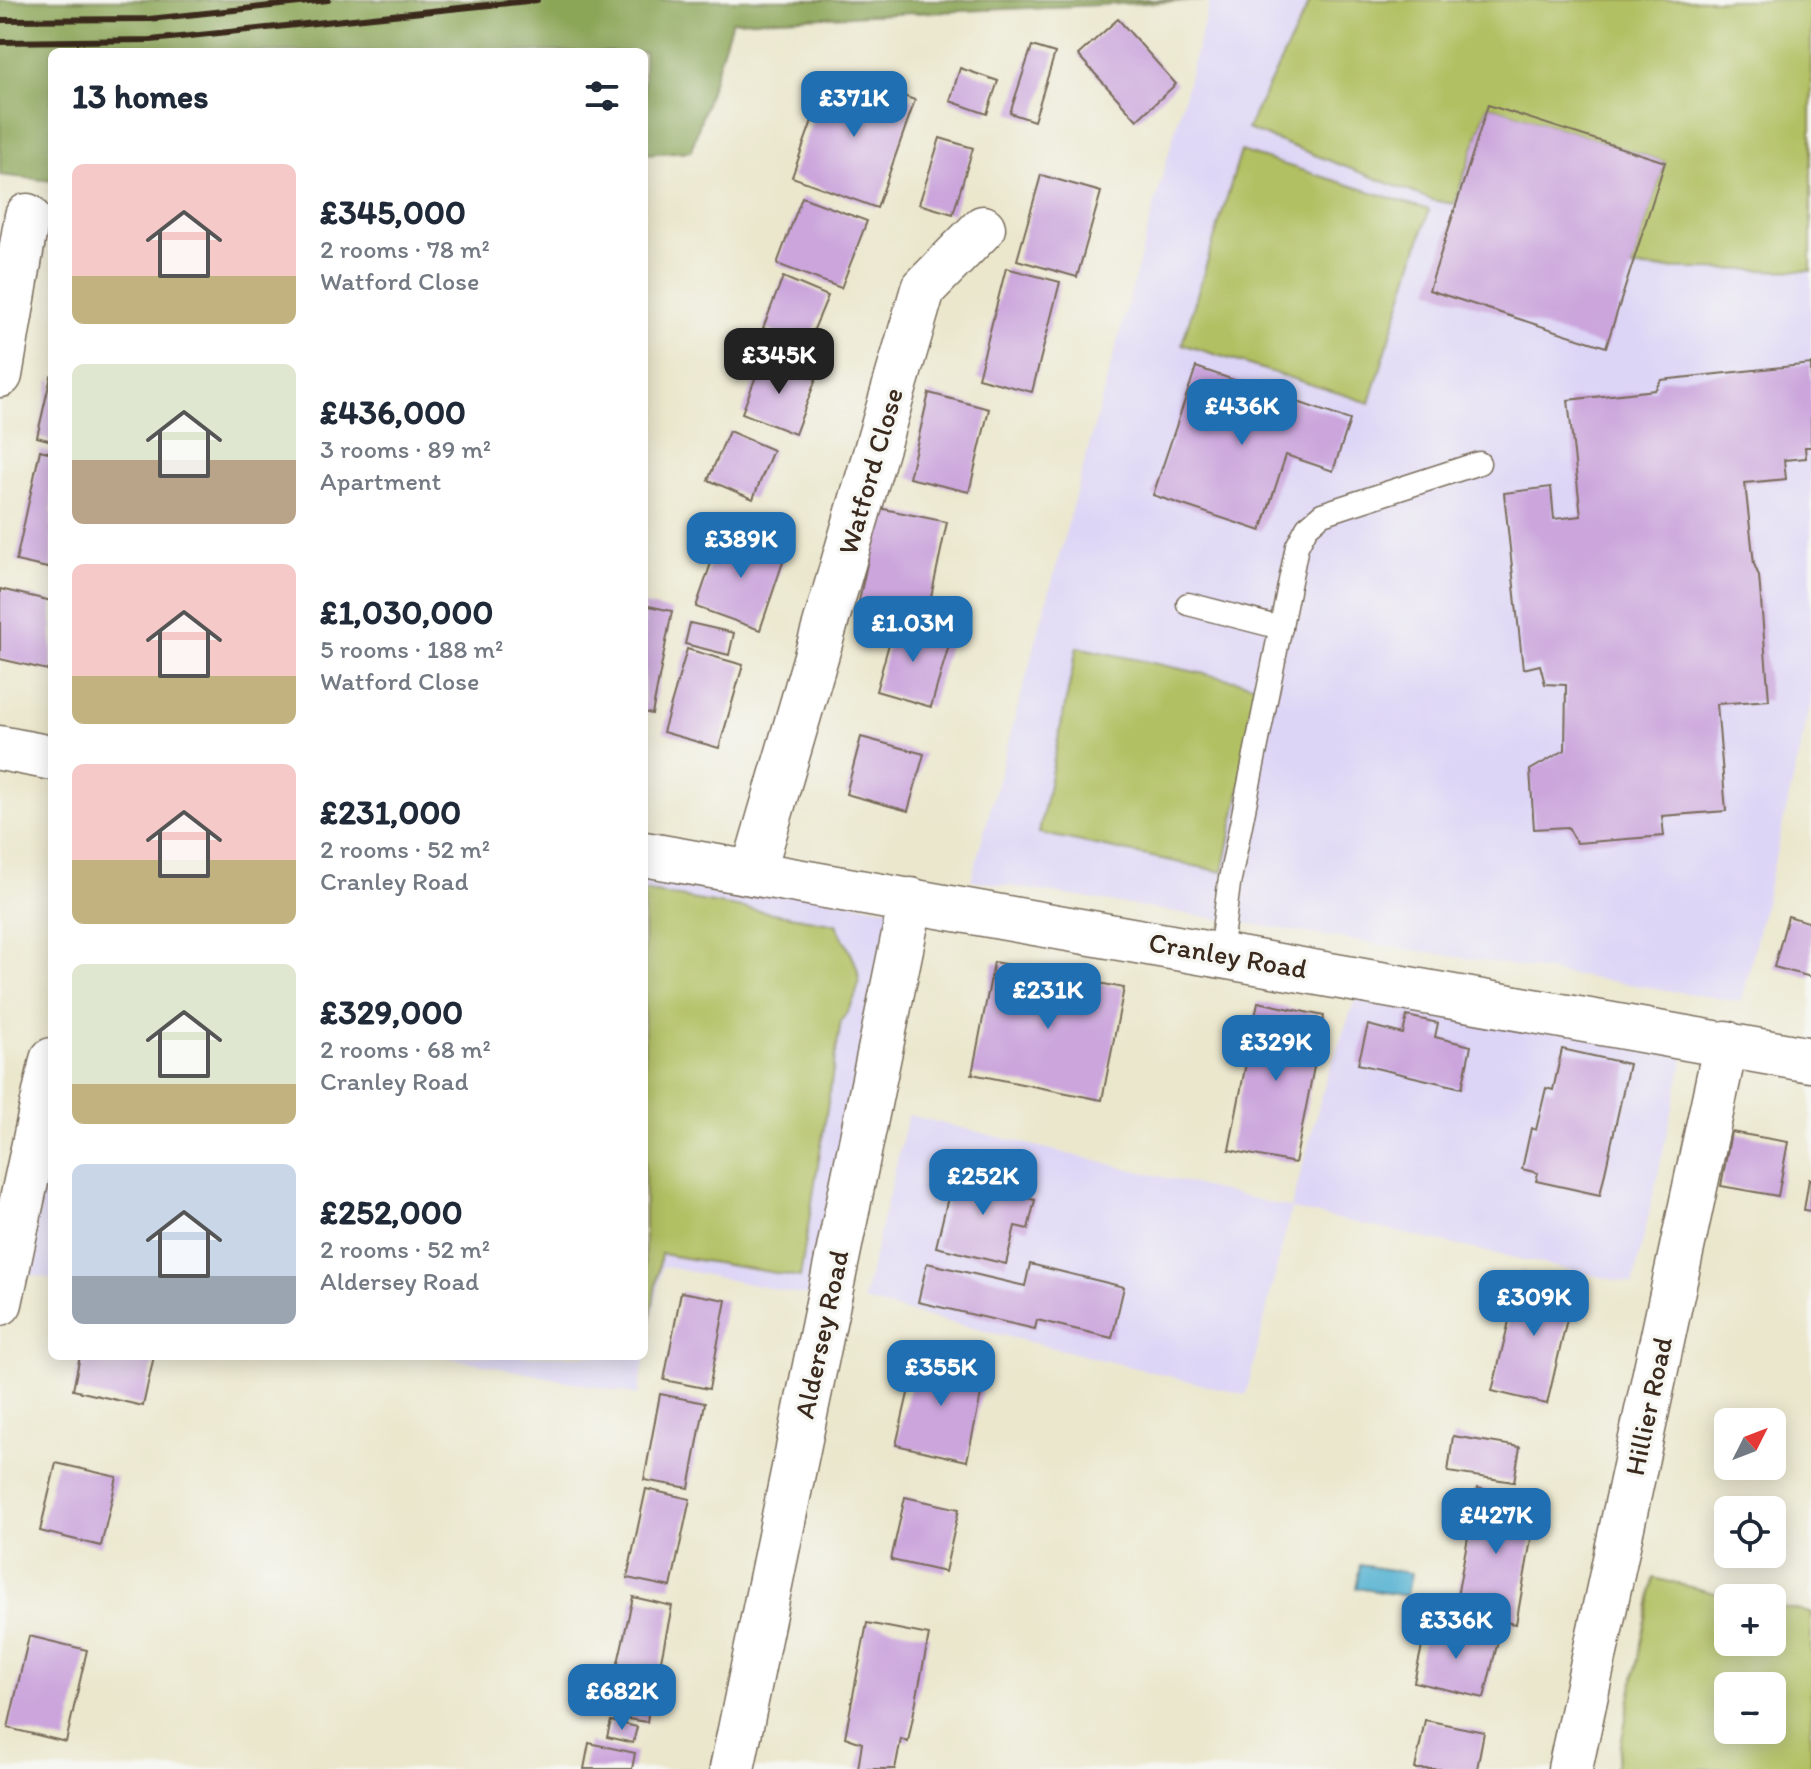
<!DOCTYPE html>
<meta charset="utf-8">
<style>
:root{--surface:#fff;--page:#f6f6f7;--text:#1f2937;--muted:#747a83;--accent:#1f6fb2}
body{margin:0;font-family:Itim,sans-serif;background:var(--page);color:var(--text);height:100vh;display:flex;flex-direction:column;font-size:30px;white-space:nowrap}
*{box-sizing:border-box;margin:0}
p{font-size:26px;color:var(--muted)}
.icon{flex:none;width:44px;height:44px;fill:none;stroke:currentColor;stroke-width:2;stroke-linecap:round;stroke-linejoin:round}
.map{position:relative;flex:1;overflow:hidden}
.panel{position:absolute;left:48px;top:48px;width:600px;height:1312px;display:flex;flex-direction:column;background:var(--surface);border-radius:12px;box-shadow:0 4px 20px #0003}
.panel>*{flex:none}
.needle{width:52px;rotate:48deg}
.fabs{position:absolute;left:1714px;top:1408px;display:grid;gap:16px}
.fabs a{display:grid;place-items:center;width:72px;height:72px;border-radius:12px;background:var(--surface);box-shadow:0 4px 20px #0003;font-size:40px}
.price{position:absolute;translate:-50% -68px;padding:0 18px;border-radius:16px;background:var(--accent);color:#fff;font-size:26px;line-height:52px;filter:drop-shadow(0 2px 4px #0008)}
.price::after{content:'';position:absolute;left:50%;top:48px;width:24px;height:18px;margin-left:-12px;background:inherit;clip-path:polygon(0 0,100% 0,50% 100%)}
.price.current{background:#222;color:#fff}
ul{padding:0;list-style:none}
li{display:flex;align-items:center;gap:24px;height:200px;padding:0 24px}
li span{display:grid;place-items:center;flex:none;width:224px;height:160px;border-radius:12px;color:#555}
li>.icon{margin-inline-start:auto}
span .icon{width:96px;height:96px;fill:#fffc;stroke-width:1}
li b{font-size:34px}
h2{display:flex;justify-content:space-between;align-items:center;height:96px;padding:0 24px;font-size:34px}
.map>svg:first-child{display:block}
</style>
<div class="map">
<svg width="1811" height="1769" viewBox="0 0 1811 1769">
<rect width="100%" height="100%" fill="#f6f6f2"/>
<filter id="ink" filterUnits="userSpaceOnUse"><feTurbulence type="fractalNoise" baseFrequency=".0125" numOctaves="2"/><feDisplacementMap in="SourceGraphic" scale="16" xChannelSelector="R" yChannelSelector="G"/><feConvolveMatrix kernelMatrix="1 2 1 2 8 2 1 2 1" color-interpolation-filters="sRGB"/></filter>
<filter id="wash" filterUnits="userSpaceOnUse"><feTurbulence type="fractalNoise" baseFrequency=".006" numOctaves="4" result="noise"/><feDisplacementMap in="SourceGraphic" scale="32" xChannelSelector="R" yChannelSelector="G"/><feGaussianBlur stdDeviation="1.8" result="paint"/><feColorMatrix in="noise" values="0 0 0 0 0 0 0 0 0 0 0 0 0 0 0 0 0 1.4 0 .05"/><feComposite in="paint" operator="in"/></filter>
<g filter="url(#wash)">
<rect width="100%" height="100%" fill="#ebe7cd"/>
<!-- built -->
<g fill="#ddd5f6">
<polygon points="1811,0 1811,702 1742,1002 971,880 1210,1"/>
<polygon points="644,867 897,910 813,1297 662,1266 638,1395 441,1356 644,1356"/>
<polygon points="1361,984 1687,1045 1633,1284 1291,1209 1246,1395 863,1301 908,1115 1291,1208 1327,1076"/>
<polygon points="52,1111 52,1279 17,1272"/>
</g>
<!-- green -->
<g fill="#b1c062" stroke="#767540" stroke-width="2" fill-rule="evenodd">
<polygon points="1311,0 1811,0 1811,271 1631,268 1665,162 1488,105 1454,204 1432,200 1247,129"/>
<polygon points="1241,151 1429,210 1370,403 1182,344"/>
<polygon points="1077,647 1262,686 1223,872 1039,833"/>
<path d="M644 891 836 924C857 967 872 978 841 1021L800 1277 661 1254 645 1353Z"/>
<path d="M1654 1578 1735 1598H1728V1642H1772V1605L1811 1613V1769H1616ZM1772 1686V1730H1728V1686Z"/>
</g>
<!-- forest -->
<polygon fill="#8ca658" stroke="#64683b" stroke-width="2" points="0,0 1213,0 732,21 691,151 644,154 644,52 52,52 52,181 0,175"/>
<!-- water -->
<polygon fill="#53b1d1" stroke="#476e78" stroke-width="2" points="1360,1565 1411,1573 1407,1596 1356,1588"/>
<g id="blocks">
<!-- building -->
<g fill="#cba5dc">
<polygon points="1118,19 1176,84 1137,120 1078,55"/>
<polygon points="1032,46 1055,53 1034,121 1010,113"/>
<polygon points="960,68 998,81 987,114 950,101"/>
<polygon points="830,70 915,100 877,208 792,177"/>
<polygon points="1488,105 1665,162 1606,347 1429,290"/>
<polygon points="940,138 973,148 953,214 919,204"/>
<polygon points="1041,175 1101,192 1077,277 1017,260"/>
<polygon points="802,197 867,221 841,288 777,264"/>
<polygon points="1006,268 1060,282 1032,392 978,378"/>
<polygon points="783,277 828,296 807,346 763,328"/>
<polygon points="763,358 816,379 795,434 742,413"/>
<polygon points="1811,364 1811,447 1805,447 1806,458 1784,460 1786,479 1745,483 1754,564 1759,576 1769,700 1717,704 1726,811 1662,816 1664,836 1577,843 1568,827 1534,829 1530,770 1565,750 1566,685 1545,684 1540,665 1523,669 1504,493 1551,487 1554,519 1581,516 1568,400 1655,390 1661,380"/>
<polygon points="1196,367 1350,420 1333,471 1286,455 1261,531 1153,495"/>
<polygon points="51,376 52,376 52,441 37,437"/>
<polygon points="929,393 989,409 969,492 909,478"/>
<polygon points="729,431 773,450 753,499 708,480"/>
<polygon points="40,450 52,453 52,569 16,561"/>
<polygon points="879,508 947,522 927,616 859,601"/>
<polygon points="722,531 786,553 760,630 696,607"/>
<polygon points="0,589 52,601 52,671 0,659"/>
<polygon points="644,605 672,611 652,714 644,712"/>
<polygon points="895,622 951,638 931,707 876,691"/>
<polygon points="690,623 734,633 729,655 685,644"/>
<polygon points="687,649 743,665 719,748 663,732"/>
<polygon points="861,737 924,754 908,811 846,794"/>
<polygon points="1788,916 1811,923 1811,977 1774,967"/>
<polygon points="994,962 1124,988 1102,1100 972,1074"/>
<polygon points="1258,1002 1324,1016 1295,1163 1229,1150"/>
<polygon points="1407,1016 1438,1023 1435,1037 1471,1046 1462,1088 1358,1064 1368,1025 1403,1034"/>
<polygon points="1562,1049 1629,1064 1600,1195 1536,1181 1538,1173 1522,1169 1531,1128 1536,1130 1546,1088 1553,1090"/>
<polygon points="1731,1132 1788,1142 1778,1196 1721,1186"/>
<polygon points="968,1171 1014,1181 1011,1194 1035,1200 1028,1229 1015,1226 1006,1264 936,1247 952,1181 965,1184"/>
<polygon points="1809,1179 1811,1179 1811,1211 1804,1210"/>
<polygon points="927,1263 1025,1286 1030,1264 1124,1287 1112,1338 1037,1320 1035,1329 918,1302"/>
<polygon points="1521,1272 1575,1285 1547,1404 1492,1391"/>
<polygon points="681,1292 726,1300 709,1389 664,1380"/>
<polygon points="917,1355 986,1371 967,1461 896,1445"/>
<polygon points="80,1356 154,1356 143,1406 73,1390"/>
<polygon points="660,1394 705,1403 689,1488 644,1480"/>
<polygon points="1453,1436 1520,1447 1514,1482 1448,1472"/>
<polygon points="56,1463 117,1477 101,1546 40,1531"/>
<polygon points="1477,1488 1538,1500 1516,1624 1454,1613"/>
<polygon points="646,1489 690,1499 671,1587 627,1578"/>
<polygon points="905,1497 959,1509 945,1572 891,1560"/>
<polygon points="633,1597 672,1606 658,1675 617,1667"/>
<polygon points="867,1623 929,1635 908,1742 901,1739 895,1769 858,1769 862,1743 845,1737"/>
<polygon points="1427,1624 1498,1641 1484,1698 1414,1682"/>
<polygon points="29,1636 87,1650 66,1742 8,1728"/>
<polygon points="620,1689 651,1694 647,1722 615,1717"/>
<polygon points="1425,1720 1484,1732 1477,1769 1415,1769"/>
<polygon points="611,1721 637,1727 633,1743 607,1737"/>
<polygon points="589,1743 635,1753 632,1769 584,1769"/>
</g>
</g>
</g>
<g filter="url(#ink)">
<use href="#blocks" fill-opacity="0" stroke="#796c5b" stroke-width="2"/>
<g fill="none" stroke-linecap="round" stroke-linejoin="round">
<defs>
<g id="service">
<polyline points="1188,604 1281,628"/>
<polyline points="1220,954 1229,884 1297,546 1307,527 1322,514 1479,463"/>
</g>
<g id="minor">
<polyline points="0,375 27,216"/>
<polyline points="0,748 52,758"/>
<polyline points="644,854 1811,1060"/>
<polyline points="753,873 923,289 983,228"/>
<polyline points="0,1303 52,1060"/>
<polyline points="732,1769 911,900"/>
<polyline points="1570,1769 1726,1043"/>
</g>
</defs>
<!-- service casing -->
<use href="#service" stroke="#796c5b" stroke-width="25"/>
<!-- minor casing -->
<use href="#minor" stroke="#796c5b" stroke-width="47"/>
<!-- service -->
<use href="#service" stroke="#fff" stroke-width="22"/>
<!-- minor -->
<use href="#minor" stroke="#fff" stroke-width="44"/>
<!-- rail -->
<g stroke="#3b2a1e" stroke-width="6">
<polyline points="0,20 149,19 328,0"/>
<polyline points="0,42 151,40 537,0"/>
</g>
</g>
</g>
<g text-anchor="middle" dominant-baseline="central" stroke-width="7" stroke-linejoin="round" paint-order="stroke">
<!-- street labels -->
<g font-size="28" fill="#3b2a1e" stroke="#f6f6f2">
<text transform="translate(870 471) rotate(-74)">Watford Close</text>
<text transform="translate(1228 955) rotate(10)">Cranley Road</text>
<text transform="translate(821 1334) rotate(-78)">Aldersey Road</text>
<text transform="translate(1648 1406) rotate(-78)">Hillier Road</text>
</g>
</g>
</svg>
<div class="fabs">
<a><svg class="needle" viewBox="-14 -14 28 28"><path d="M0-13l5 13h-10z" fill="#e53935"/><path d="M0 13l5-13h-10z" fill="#747a83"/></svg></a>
<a><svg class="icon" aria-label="locate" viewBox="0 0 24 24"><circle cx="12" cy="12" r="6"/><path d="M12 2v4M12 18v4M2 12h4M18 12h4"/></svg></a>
<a>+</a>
<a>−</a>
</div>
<b class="price" style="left:854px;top:139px">£371K</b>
<b class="price current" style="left:779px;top:396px">£345K</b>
<b class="price" style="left:1242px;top:447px">£436K</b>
<b class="price" style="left:741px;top:580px">£389K</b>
<b class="price" style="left:913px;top:664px">£1.03M</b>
<b class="price" style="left:1048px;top:1031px">£231K</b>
<b class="price" style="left:1276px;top:1083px">£329K</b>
<b class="price" style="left:983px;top:1217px">£252K</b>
<b class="price" style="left:1534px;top:1338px">£309K</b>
<b class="price" style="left:941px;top:1408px">£355K</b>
<b class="price" style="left:1496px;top:1556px">£427K</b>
<b class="price" style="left:1456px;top:1661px">£336K</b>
<b class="price" style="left:622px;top:1732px">£682K</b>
<section class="panel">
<h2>13 homes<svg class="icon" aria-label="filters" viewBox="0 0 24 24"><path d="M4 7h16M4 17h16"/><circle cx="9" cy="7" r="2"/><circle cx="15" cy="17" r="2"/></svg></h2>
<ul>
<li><span style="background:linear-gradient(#f6c9c9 70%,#c2b280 0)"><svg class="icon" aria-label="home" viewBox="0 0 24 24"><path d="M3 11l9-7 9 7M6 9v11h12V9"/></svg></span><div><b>£345,000</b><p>2 rooms · 78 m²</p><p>Watford Close</p></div></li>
<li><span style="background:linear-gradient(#dfe7d0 60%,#b9a48a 0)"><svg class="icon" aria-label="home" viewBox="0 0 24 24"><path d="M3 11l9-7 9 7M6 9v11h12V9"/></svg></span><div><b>£436,000</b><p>3 rooms · 89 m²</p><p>Apartment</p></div></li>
<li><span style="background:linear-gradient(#f6c9c9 70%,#c2b280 0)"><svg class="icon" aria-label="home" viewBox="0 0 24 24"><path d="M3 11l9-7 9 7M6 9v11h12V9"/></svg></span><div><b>£1,030,000</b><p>5 rooms · 188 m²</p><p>Watford Close</p></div></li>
<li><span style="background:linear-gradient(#f6c9c9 60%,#c2b280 0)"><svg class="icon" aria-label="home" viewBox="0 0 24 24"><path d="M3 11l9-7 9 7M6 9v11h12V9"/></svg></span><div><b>£231,000</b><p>2 rooms · 52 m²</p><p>Cranley Road</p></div></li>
<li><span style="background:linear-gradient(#dfe7d0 75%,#c2b280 0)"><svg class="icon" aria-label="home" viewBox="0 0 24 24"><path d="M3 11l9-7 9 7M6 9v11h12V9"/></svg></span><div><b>£329,000</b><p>2 rooms · 68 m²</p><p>Cranley Road</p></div></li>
<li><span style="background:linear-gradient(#c9d6e8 70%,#9aa5b1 0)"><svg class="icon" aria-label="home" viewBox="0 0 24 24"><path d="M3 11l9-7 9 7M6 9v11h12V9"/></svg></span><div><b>£252,000</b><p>2 rooms · 52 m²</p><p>Aldersey Road</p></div></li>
</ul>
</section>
</div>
